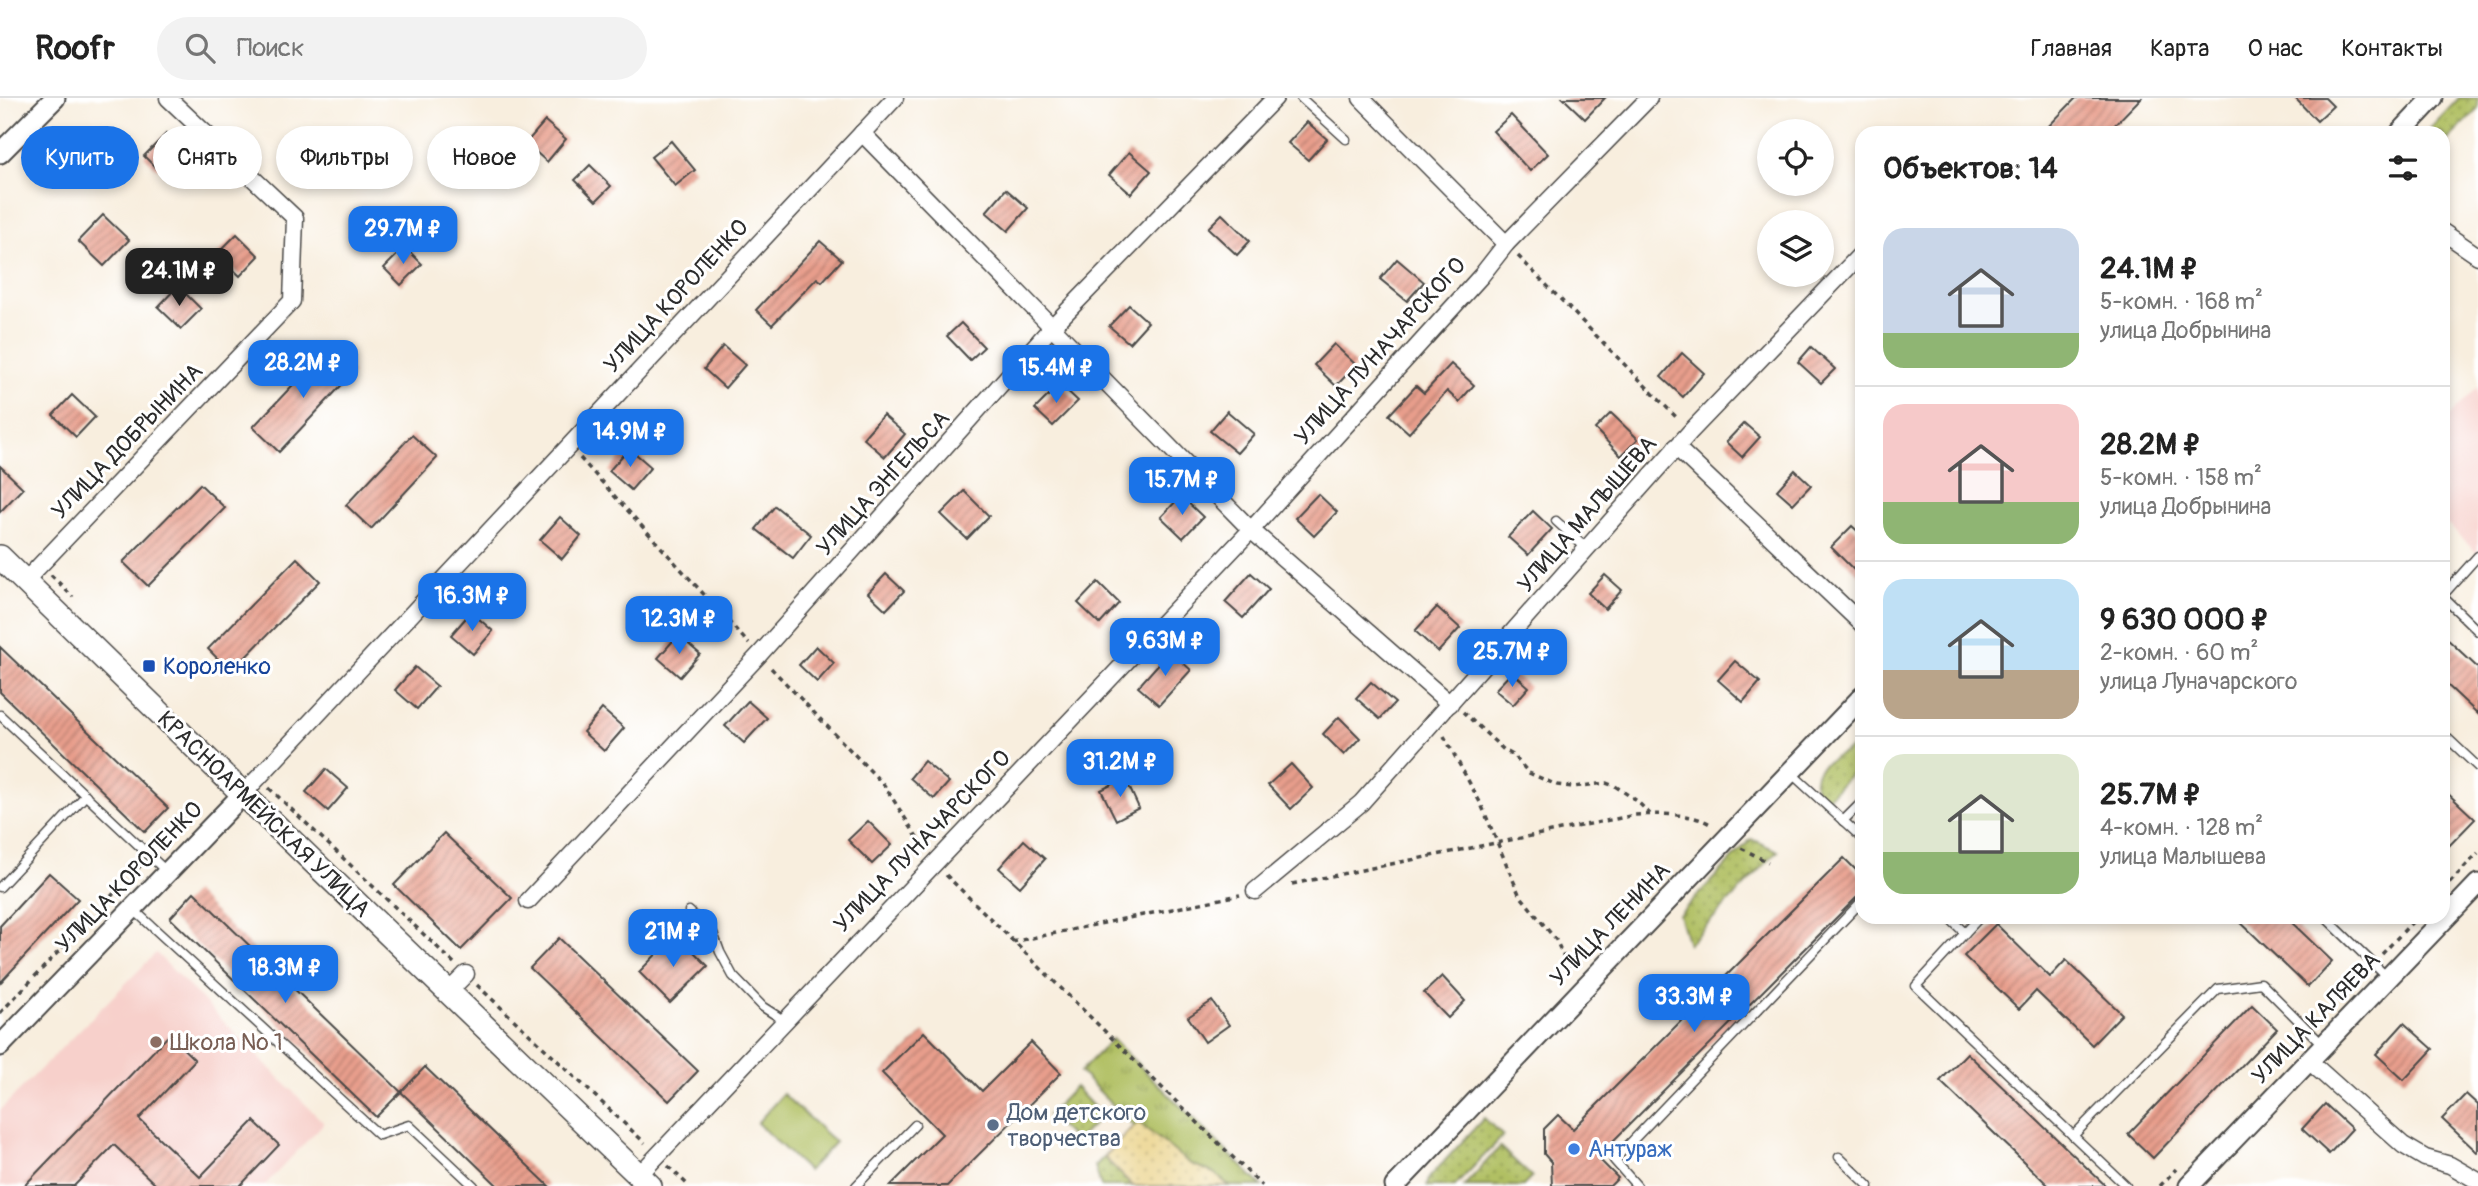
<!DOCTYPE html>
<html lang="ru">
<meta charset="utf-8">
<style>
:root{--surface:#fff;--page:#f2f2f2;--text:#222;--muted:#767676;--line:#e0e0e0;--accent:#1a73e8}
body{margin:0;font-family:Pangolin,sans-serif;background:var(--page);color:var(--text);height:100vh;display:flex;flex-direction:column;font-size:26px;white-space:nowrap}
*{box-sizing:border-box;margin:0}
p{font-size:23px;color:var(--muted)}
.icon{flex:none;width:38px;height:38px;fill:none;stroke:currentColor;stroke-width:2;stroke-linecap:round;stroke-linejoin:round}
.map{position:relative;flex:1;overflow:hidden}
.drawer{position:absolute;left:1855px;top:28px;width:595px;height:798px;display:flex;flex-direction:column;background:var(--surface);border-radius:21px;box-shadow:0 4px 10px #0003}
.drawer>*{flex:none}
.banner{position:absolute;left:21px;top:28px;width:665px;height:63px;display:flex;gap:14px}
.controls{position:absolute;left:1757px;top:21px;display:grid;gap:14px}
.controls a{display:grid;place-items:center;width:77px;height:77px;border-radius:50%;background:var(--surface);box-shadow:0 4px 10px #0003;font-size:35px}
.price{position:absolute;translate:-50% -60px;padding:0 16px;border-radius:14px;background:var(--accent);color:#fff;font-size:23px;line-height:46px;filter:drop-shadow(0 2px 4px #0008)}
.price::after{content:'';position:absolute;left:50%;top:42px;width:21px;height:16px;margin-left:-10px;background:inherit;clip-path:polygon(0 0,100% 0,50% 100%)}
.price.active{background:#222;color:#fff}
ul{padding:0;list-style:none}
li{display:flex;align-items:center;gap:21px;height:175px;padding:0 28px}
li+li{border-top:2px solid var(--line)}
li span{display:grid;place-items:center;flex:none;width:196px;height:140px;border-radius:21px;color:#555}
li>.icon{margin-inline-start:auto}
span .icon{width:84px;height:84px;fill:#fffc;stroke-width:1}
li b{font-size:30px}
h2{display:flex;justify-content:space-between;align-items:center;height:84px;padding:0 28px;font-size:30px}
.pill{padding:0 24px;border-radius:32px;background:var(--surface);box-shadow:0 4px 10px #0003;font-size:24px;line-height:63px}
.pill.active{background:var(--accent);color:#fff}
header{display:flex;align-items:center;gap:42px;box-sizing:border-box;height:98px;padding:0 35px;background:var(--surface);border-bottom:2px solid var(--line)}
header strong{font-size:33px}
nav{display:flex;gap:38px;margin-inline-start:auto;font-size:24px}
.search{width:490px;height:63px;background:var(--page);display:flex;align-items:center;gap:18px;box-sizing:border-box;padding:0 24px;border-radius:38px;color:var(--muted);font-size:26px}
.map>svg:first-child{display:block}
</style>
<header>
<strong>Roofr</strong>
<div class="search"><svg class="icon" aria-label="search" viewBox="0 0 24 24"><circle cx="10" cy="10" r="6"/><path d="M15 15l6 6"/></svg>Поиск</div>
<nav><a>Главная</a><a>Карта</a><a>О нас</a><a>Контакты</a></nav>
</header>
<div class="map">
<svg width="2478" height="1088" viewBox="0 0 2478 1088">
<defs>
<pattern id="grass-dots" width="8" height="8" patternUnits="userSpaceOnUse" patternTransform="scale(1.75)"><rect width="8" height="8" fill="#b1c063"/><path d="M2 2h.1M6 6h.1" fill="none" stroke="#909c52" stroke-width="1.8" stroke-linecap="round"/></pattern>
<pattern id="sand-dots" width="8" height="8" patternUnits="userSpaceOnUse" patternTransform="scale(1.75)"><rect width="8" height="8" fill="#eeda9e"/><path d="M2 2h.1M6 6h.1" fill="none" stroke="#cb8" stroke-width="1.8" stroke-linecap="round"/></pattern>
<pattern id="park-tufts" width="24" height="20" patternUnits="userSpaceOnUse" patternTransform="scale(1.75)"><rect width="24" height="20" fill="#b1c063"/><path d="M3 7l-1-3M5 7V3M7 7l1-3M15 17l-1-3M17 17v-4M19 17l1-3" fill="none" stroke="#909c52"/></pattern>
<pattern id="building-hatch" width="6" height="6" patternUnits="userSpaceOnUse" patternTransform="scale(1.75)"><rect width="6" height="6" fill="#e89e8c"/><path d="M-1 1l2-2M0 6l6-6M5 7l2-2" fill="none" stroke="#bc8173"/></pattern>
</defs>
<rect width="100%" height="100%" fill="#fff"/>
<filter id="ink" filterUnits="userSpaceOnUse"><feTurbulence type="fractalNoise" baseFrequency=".0143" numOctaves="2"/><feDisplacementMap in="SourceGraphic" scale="14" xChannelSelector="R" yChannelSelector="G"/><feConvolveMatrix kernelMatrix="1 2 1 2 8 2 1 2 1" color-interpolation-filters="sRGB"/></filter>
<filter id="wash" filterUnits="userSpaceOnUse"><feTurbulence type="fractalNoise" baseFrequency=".00686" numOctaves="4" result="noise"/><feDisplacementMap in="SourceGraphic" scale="28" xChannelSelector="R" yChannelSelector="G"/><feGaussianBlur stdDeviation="1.57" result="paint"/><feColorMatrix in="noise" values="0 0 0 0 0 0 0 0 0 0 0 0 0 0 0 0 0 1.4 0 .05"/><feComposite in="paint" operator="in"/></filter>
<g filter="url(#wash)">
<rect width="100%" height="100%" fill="#f8eede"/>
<!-- built -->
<g fill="#f7d0cb">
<polygon points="2478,289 2478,456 2443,422 2443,325"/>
<polygon points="156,855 324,1025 264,1088 0,1088 0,1012"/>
</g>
<!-- grass -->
<g fill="url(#grass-dots)" stroke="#6e7647" stroke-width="2">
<polygon points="2459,0 2478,0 2478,11 2443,47 2443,35 2426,35"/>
<path d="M1862 639V664L1823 705C1804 675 1820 667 1845 654 1852 651 1857 644 1862 639Z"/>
<polygon points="1751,741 1778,753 1688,846 1679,817"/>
<polygon points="1075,989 1102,1018 1076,1043 1048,1017"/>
<polygon points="1484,1020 1503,1038 1455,1088 1427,1088 1429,1080"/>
<polygon points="1500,1049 1532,1079 1523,1088 1464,1088"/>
<polygon points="1104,1059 1133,1088 1101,1088 1095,1068"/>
</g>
<!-- sand -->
<polygon fill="url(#sand-dots)" stroke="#8c8264" stroke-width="2" points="1138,1023 1189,1065 1214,1075 1230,1088 1133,1088 1104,1059"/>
<!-- park -->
<polygon fill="url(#park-tufts)" stroke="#6e7647" stroke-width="2" points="1112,941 1262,1088 1230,1088 1214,1075 1189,1065 1138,1024 1134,1028 1080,974"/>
<!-- pitch -->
<polygon fill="#b1c063" stroke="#6e7647" stroke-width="2" points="783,996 835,1044 808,1073 757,1025"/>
<g id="blocks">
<!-- building -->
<g fill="url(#building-hatch)">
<polygon points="1563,0 1605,0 1585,21"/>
<polygon points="2076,0 2141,0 2107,35 2042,35"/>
<polygon points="2295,0 2325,0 2333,8 2317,23"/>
<polygon points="1511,17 1548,56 1530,73 1493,33"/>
<polygon points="545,23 566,41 547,64 526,45"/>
<polygon points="1307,24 1327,41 1308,62 1288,45"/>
<polygon points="167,35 180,47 157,71 144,58"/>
<polygon points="671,43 695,72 675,88 651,59"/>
<polygon points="1129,54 1151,73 1131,96 1109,77"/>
<polygon points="590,67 611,88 596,103 575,82"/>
<polygon points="1006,91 1028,110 1008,133 986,114"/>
<polygon points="1222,116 1250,143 1237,157 1208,130"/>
<polygon points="103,117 129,142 104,168 78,143"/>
<polygon points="237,136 259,158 240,178 217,156"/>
<polygon points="820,143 842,162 822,184 817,180 772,227 756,212"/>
<polygon points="405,149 422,166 401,187 384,170"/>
<polygon points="1397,161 1424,184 1407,203 1380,181"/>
<polygon points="178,188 201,211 181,231 158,209"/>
<polygon points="1129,207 1148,224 1129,245 1109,228"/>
<polygon points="961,225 984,249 970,262 947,238"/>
<polygon points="1334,246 1356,267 1336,288 1314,267"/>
<polygon points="723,248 745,267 725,290 704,271"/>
<polygon points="1811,249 1835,271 1821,285 1798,264"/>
<polygon points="327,251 353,275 279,354 253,329"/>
<polygon points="1682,255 1704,275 1683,299 1661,279"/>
<polygon points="1451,266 1474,287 1459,304 1447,293 1409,335 1389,317 1416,288 1424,295"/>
<polygon points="1060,286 1078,303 1053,328 1035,311"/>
<polygon points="72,297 95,319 76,339 53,317"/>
<polygon points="1227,313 1254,336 1237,355 1210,333"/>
<polygon points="1611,315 1638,341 1621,358 1595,331"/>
<polygon points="883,317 905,336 885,359 863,340"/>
<polygon points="1744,325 1760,339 1742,359 1726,344"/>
<polygon points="412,337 437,360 371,431 346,407"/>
<polygon points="629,350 651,369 631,392 609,373"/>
<polygon points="0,368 23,390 0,414"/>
<polygon points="1795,372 1811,387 1793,406 1777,392"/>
<polygon points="200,386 225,410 148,488 123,464"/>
<polygon points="964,393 989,418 967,441 941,416"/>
<polygon points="1318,396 1337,414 1314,438 1295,420"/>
<polygon points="1181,398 1203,419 1183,440 1161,419"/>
<polygon points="775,408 811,437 793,460 756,431"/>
<polygon points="1533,413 1552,431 1528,457 1508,439"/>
<polygon points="560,419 581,438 562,461 540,442"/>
<polygon points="1852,428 1862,437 1862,480 1831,449"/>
<polygon points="297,460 320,483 231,574 208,551"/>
<polygon points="1251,475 1269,491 1243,520 1225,504"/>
<polygon points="886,476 904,493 886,512 868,495"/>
<polygon points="1605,477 1622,492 1605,511 1588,495"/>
<polygon points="1098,484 1119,505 1100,526 1078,505"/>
<polygon points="1437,509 1460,530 1438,554 1415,533"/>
<polygon points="471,514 493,533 473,556 451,537"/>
<polygon points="678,537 700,556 680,579 658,560"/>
<polygon points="2443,537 2478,570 2478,616 2443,583"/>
<polygon points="816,548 834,565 817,584 799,567"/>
<polygon points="0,549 168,710 145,734 0,594"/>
<polygon points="1170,553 1191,572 1159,607 1138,589"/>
<polygon points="1735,563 1760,584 1743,604 1718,582"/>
<polygon points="415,569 437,588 417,611 395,592"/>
<polygon points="1512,574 1529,589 1513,607 1495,592"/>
<polygon points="1371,584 1395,605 1380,621 1356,600"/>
<polygon points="748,603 767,620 744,645 725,628"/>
<polygon points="602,611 624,630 604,653 583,634"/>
<polygon points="1339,619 1360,640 1344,657 1323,636"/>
<polygon points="924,663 949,684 934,701 910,680"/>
<polygon points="1291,666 1313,690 1291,711 1268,687"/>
<polygon points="326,671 348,690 328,713 306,694"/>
<polygon points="1125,680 1139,710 1116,722 1101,692"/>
<polygon points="2443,691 2475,721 2443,754"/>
<polygon points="868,723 892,747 872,766 848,742"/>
<polygon points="444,735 512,800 461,852 394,787"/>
<polygon points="1024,742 1045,761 1020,789 999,770"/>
<polygon points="1844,760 1862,778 1862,794 1597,1059 1618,1080 1610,1088 1552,1088 1551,1064 1544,1056 1544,1031 1558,1017 1573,1031"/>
<polygon points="49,775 78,801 0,885 0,828"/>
<polygon points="194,794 401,994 376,1019 170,820"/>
<polygon points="2235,819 2286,819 2332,863 2308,889"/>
<polygon points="1996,826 2050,879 2066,862 2122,916 2092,947 2036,893 2019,911 1964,858"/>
<polygon points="676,836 708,868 670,905 639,874"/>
<polygon points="559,840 698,973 669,1003 530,870"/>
<polygon points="1442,878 1465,903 1448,920 1424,895"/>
<polygon points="1212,903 1229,927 1205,944 1188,919"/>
<polygon points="2252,907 2277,931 2153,1060 2128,1036"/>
<polygon points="2404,925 2433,951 2404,982 2376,956"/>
<polygon points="924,934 982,993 1031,944 1061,975 947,1088 890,1088 942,1036 882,975"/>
<polygon points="169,937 195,962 139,1021 200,1079 254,1023 279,1047 240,1088 157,1088 114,1047 74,1088 24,1088"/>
<polygon points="1967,955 2106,1088 2049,1088 1940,983"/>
<polygon points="425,969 549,1088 498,1088 401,994"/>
<polygon points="2466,996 2478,1007 2478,1055 2442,1021"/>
<polygon points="2325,1006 2352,1031 2329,1056 2302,1031"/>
</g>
</g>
</g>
<g filter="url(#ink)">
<use href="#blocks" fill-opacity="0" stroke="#4a4846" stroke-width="2"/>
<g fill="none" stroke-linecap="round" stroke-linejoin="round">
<defs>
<g id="service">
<polyline points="1301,0 1346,41"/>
<polyline points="1556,423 1587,451"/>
<polyline points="2443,497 2478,458"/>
<polyline points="2443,499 2478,533"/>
<polyline points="0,617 166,773"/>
<polyline points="2443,636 2478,669"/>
<polyline points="1790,674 1862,740"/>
<polyline points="1843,723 1862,704"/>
<polyline points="0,789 86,697"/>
<polyline points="133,811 379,1037 409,1027 474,1088"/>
<polyline points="689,813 713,835 720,854 733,878 763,909 785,923"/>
<polyline points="1948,819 1965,835 1980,819"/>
<polyline points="2325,819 2388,880"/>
<polyline points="1965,835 1916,888 2126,1088"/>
<polyline points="2073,1038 2218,891 2261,885 2323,947"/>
<polyline points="1839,1059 1869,1088"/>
<polyline points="856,1088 915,1027"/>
<polyline points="1637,1088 1614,1062 1862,803"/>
</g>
<g id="minor">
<polyline points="1361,0 1506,146"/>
<polyline points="862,35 1251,432 1450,606"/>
<polyline points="2443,134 2478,158"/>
<polyline points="1676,349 1862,526"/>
<polyline points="25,483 292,203 295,120 168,0"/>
<polyline points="243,696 895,0"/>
<polyline points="1255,793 1361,705 1690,334 1862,155"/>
<polyline points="528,803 759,557 1051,230 1275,0"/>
<polyline points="448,894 466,876"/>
<polyline points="2308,962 2403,1047 2425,1060 2450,1067 2478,1083"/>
<polyline points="639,1077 1251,432 1481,178 1506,146 1649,0"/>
</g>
<g id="tertiary">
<polyline points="2400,35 2433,0"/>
<polyline points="0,55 55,0"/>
<polyline points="0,948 243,696"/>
<polyline points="1395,1088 1862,599"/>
<polyline points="2189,1088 2478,786"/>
</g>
<polyline id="secondary" points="0,459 243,696 650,1088"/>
</defs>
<!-- service casing -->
<use href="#service" stroke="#4a4846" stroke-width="11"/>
<!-- minor casing -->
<use href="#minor" stroke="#4a4846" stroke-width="19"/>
<!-- tertiary casing -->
<use href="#tertiary" stroke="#4a4846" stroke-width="23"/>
<!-- secondary casing -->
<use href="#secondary" stroke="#4a4846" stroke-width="26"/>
<!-- path -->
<g stroke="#4a4846" stroke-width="3.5" stroke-dasharray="5 5" stroke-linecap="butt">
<polyline points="1518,158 1679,322"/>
<polyline points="580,360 749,546"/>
<polyline points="51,477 73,499"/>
<polyline points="771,570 884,687 926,753"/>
<polyline points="1463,614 1504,652 1513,657 1529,675 1557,687 1573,689 1606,685 1615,688 1637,703 1650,716"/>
<polyline points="1444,638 1481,706 1519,796 1556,842 1570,872"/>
<polyline points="269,690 454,865"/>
<polyline points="1741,750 1768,764"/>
<polyline points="946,777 1262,1088"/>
<path d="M1292 786 1635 717C1657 716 1694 714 1713 728"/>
<polyline points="2443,792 2478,755"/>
<polyline points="1012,844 1240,797"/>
<polyline points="2382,856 2417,819"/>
<polyline points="477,887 645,1045"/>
<polyline points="0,915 141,767"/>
<polyline points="668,1068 689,1088"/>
<polyline points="2160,1088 2176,1071"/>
</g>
<!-- service -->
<use href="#service" stroke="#fff" stroke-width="8"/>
<!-- minor -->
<use href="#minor" stroke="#fff" stroke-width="16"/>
<!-- tertiary -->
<use href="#tertiary" stroke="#fff" stroke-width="19"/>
<!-- secondary -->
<use href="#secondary" stroke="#fff" stroke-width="23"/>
</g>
</g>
<!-- markers -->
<rect fill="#1a4fb4" stroke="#fff" stroke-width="2.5" x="142" y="561" width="14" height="14" rx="3.5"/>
<circle fill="#8d6e63" stroke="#fff" stroke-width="2.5" cx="156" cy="944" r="7"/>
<circle fill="#5c6f8a" stroke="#fff" stroke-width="2.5" cx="993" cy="1027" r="7"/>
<circle fill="#3f7fe0" stroke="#fff" stroke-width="2.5" cx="1574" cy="1051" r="7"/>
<g text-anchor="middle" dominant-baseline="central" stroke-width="6" stroke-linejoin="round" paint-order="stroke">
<!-- street labels -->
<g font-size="23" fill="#2b2b2b" stroke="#fff">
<text transform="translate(676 198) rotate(-47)">УЛИЦА КОРОЛЕНКО</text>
<text transform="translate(1380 253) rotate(-48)">УЛИЦА ЛУНАЧАРСКОГО</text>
<text transform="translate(127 343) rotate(-46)">УЛИЦА ДОБРЫНИНА</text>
<text transform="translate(883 385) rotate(-48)">УЛИЦА ЭНГЕЛЬСА</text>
<text transform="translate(1587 416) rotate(-49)">УЛИЦА МАЛЫШЕВА</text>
<text transform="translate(264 716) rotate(44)">КРАСНОАРМЕЙСКАЯ УЛИЦА</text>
<text transform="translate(922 743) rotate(-46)">УЛИЦА ЛУНАЧАРСКОГО</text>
<text transform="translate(129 779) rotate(-46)">УЛИЦА КОРОЛЕНКО</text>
<text transform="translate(1610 826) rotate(-46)">УЛИЦА ЛЕНИНА</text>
<text transform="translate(2316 920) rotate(-46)">УЛИЦА КАЛЯЕВА</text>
</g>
<!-- transit labels -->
<g font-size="23" fill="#164399" stroke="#fff" text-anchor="start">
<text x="163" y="568">Короленко</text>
</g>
<!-- education labels -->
<g font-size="23" fill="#785e54" stroke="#fff" text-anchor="start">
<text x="170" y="944">Школа № 1</text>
</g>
<!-- service labels -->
<g font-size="23" fill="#4e5e75" stroke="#fff" text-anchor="start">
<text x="1007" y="1014">Дом детского<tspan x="1007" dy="26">творчества</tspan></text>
</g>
<!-- shop labels -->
<g font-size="23" fill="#366cbe" stroke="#fff" text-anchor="start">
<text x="1588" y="1051">Антураж</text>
</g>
</g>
</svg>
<div class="controls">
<a><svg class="icon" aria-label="locate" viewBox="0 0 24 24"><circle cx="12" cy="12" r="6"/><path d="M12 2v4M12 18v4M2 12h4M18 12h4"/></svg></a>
<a><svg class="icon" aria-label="layers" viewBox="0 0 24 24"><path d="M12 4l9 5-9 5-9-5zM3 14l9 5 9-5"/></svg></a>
</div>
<b class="price" style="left:403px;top:168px">29.7M ₽</b>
<b class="price active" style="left:179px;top:210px">24.1M ₽</b>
<b class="price" style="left:303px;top:302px">28.2M ₽</b>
<b class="price" style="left:1056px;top:307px">15.4M ₽</b>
<b class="price" style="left:630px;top:371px">14.9M ₽</b>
<b class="price" style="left:1182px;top:419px">15.7M ₽</b>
<b class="price" style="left:472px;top:535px">16.3M ₽</b>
<b class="price" style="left:679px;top:558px">12.3M ₽</b>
<b class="price" style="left:1165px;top:580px">9.63M ₽</b>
<b class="price" style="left:1512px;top:591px">25.7M ₽</b>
<b class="price" style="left:1120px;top:701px">31.2M ₽</b>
<b class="price" style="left:673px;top:871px">21M ₽</b>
<b class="price" style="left:285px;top:907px">18.3M ₽</b>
<b class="price" style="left:1694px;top:936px">33.3M ₽</b>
<div class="banner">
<a class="pill active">Купить</a>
<a class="pill">Снять</a>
<a class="pill">Фильтры</a>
<a class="pill">Новое</a>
</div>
<section class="drawer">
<h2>Объектов: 14<svg class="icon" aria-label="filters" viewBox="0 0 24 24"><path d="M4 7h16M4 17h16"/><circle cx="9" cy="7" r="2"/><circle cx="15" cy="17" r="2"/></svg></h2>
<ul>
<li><span style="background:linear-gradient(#c9d6e8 75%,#8fb573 0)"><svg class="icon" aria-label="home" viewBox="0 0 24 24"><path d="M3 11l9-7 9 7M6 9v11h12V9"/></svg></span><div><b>24.1M ₽</b><p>5-комн. · 168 m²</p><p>улица Добрынина</p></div></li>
<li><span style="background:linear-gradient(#f6c9c9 70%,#8fb573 0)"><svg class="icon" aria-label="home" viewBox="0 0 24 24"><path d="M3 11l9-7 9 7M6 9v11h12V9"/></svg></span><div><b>28.2M ₽</b><p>5-комн. · 158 m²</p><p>улица Добрынина</p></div></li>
<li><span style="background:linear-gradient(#bfe0f5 65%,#b9a48a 0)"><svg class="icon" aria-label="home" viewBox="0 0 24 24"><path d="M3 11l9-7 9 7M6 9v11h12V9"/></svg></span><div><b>9 630 000 ₽</b><p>2-комн. · 60 m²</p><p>улица Луначарского</p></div></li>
<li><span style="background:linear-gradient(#dfe7d0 70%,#8fb573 0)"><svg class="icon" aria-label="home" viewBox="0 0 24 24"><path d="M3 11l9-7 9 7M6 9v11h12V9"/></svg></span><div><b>25.7M ₽</b><p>4-комн. · 128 m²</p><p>улица Малышева</p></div></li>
</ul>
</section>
</div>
